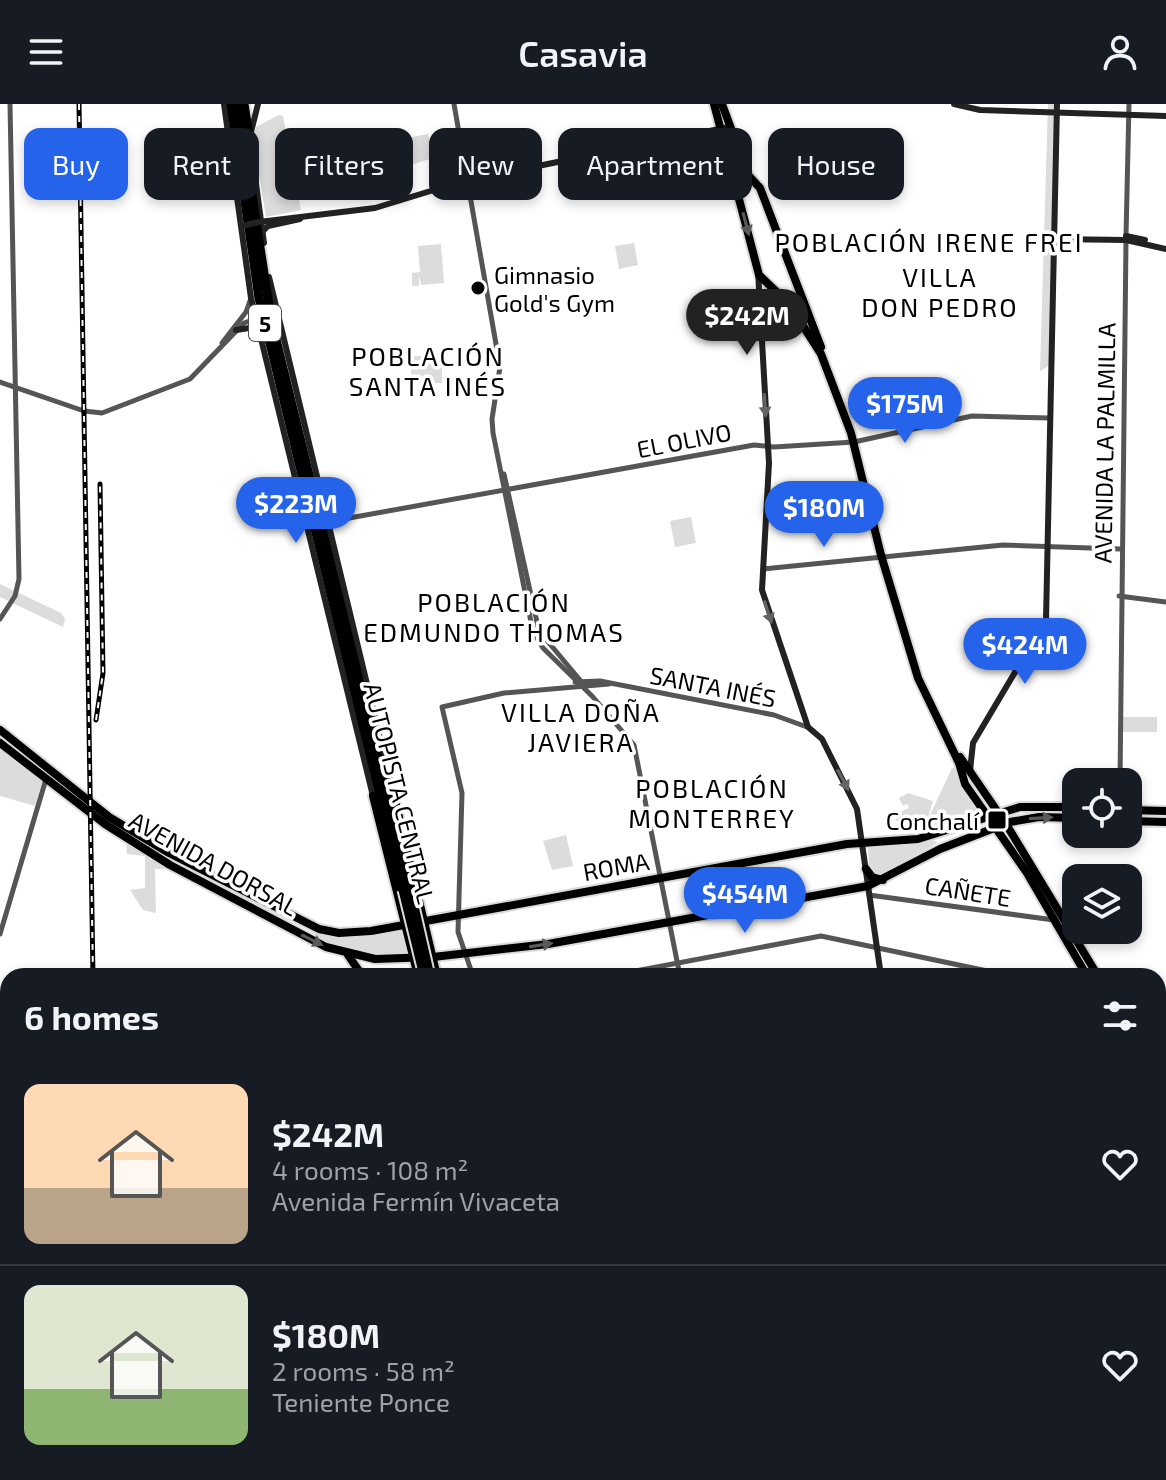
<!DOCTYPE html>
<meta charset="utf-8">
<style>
:root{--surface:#171b24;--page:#242831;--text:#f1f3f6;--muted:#9ea1a6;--line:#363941;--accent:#2563eb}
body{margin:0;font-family:"Exo 2",sans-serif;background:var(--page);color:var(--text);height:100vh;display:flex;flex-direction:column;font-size:30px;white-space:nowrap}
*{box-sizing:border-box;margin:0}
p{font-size:26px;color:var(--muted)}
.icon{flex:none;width:44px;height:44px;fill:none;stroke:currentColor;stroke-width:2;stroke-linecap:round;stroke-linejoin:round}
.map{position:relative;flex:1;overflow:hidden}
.panel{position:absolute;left:0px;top:864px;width:1166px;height:512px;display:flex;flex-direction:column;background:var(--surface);border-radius:24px 24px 0 0;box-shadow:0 4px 12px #0003}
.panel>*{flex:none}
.guide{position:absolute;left:24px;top:24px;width:1118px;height:72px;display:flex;gap:16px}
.buttons{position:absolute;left:1062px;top:664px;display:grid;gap:16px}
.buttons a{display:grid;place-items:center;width:80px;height:80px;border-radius:16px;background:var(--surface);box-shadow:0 4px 12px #0003;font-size:40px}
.price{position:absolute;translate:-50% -68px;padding:0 18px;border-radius:28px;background:var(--accent);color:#fff;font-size:26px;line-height:52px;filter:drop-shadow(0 2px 4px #0008)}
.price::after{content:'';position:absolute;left:50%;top:48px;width:24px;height:18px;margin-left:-12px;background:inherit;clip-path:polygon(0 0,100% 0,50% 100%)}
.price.active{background:#222;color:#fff}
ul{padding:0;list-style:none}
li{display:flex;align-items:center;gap:24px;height:200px;padding:0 24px}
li+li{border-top:2px solid var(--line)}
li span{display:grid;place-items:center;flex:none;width:224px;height:160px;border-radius:16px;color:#555}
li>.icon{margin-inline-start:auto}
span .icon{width:96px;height:96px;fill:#fffc;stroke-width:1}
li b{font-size:34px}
h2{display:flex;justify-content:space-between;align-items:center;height:96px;padding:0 24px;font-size:34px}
.tag{padding:0 28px;border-radius:16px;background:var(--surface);box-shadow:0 4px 12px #0003;font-size:28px;line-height:72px}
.tag.active{background:var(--accent);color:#fff}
header{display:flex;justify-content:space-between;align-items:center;height:104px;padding:0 24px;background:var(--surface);font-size:36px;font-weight:600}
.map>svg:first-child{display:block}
</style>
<header><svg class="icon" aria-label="menu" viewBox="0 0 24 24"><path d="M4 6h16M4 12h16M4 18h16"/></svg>Casavia<svg class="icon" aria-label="person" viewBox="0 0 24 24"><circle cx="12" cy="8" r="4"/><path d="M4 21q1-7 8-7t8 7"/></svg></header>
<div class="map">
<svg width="1166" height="1376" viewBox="0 0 1166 1376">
<rect width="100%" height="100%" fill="#fff"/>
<!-- green -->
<g fill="#dcdcdc">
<polygon points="1048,0 1055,0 1049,262 1040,267"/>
<polygon points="279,11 283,12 301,106 266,113 253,35 256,23"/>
<polygon points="428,30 433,54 411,61 412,33"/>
<polygon points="634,139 638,161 619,165 615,142"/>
<polygon points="441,140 444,179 421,181 419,171 419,182 412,182 412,169 420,168 418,142"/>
<rect x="411" y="252" width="31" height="27"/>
<polygon points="691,413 696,439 675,443 670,417"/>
<polygon points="0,480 61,509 65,515 63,523 0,493"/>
<rect x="1121" y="613" width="36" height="15"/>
<polygon points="0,643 43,675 35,702 0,692"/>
<polygon points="952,664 958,665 983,710 928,732 930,711"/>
<polygon points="908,689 933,697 925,723 918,710 898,720 894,711 909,704 907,700 903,702 899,694"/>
<polygon points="566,731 573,762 552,766 543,737"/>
<polygon points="126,737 171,765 155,765 156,809 143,806 130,786 145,784 145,752 127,750"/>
<polygon points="934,737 938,738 882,774 869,767 868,741"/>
<path d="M403 825 408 848C373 856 335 844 304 828L340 834Z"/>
<polygon points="1158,1060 1166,1078 1166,1195 1158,1192"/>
</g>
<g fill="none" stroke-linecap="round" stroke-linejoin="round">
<defs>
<g id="primary">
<polyline points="714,0 759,171 789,200 821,250 851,329 881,451 918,574 959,659 965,680 1027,769 1087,872"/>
<polyline points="722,0 748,71 760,84 821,243"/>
<polyline points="0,626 109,713 169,749 319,825 339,829 371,827 847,740 918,735 1020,703 1076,703"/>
<polyline points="0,639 105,720 170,761 326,843 375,855 433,853 548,840 868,782 940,745 1010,718 1039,713 1076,714"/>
<polyline points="960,653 1006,720 1098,872"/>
<polyline points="393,688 437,872"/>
<polyline points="373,692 418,872"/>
<polyline points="1128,706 1166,707"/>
<polyline points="1128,717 1166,718"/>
<polyline points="866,765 872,773 883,776"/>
<polyline points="348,851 359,867"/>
<polyline points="1158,995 1166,1013"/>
<polyline points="1158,1011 1166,1029"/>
</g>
<g id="motorway">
<polyline points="231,0 259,194 403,786"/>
<polyline points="238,0 271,215 410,785"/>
<polyline points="244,0 251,45"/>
<polyline points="411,1376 412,1368"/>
</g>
</defs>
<!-- primary casing -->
<use href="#primary" stroke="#dbdbdb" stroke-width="12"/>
<!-- motorway casing -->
<use href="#motorway" stroke="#dbdbdb" stroke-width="13"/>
<!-- tertiary -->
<g stroke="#555" stroke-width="5">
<polyline points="454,0 500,263 492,315 493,329 533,528 543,544 593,593 634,641 680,872"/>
<polyline points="1126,132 1129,0"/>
<polyline points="222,239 246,208 251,194"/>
<polyline points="0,278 84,307 102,309 190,275 244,219 258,214"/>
<polyline points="504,370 539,527 580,576"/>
<polyline points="327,418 754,341 774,343 854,338 972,312 1050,314"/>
<polyline points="763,465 1003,441 1120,445"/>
<polyline points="1119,492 1166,498"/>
<polyline points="0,515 15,492 19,475 10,0"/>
<polyline points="575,578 600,577 774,611 807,623"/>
<polyline points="1120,678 1126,136"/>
<polyline points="869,791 1054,816"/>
<polyline points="0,830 46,675"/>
<polyline points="473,872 458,828 462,689 442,603 504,589 609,580"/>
<polyline points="609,872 821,832 1011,872"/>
<polyline points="1158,1228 1166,1231"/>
<polyline points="1158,1358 1166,1361"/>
<polyline points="655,1368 655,1376"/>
<polyline points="545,1376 546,1368"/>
</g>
<!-- secondary -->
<g stroke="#222" stroke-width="6">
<polyline points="224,0 251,194 373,692"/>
<polyline points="954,0 980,6 1166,12"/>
<polyline points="251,28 258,0"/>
<polyline points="251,43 264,139"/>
<polyline points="259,118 375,104 460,78 729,23"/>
<polyline points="263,127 268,122 300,115"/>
<polyline points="1053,135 1126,136 1166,145"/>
<polyline points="1126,136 1126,132 1145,136"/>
<polyline points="758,167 769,359 762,486 808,623 822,635 857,705 881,872"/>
<polyline points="269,173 393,688"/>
<polyline points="236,226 249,224 259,230"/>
<polyline points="970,667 973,639 1046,516 1057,0"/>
<polyline points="0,1127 8,1133"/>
<polyline points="0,1133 8,1139"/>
<polyline points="332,1368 343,1376"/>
<polyline points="339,1368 351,1376"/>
<polyline points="993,1368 994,1376"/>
<polyline points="404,1376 405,1368"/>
<polyline points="425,1376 425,1368"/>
</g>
<!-- primary -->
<use href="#primary" stroke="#000" stroke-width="8"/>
<!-- motorway -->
<use href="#motorway" stroke="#000" stroke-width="9"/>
<defs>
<g id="rail">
<polyline points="79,0 93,872"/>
<polyline points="96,616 103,569 100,380"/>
<polyline points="101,1368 101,1376"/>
</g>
</defs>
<!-- rail casing -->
<use href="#rail" stroke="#000" stroke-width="5"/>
<!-- rail -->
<use href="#rail" stroke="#fff" stroke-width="2" stroke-dasharray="6" stroke-linecap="butt"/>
<defs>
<g id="motorway-bridge">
<polyline points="410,785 430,872"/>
<polyline points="403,786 424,872"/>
</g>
</defs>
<!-- motorway-bridge casing -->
<use href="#motorway-bridge" stroke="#dbdbdb" stroke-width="13" stroke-linecap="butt"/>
<!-- tertiary-bridge -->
<polyline stroke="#555" stroke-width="5" points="259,214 274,210"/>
<!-- secondary-bridge -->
<polyline stroke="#222" stroke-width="6" points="242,122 259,118"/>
<!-- motorway-bridge -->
<use href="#motorway-bridge" stroke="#000" stroke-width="9"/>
</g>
<!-- one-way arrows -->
<defs><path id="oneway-solid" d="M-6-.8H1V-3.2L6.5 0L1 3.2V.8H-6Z" transform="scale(2)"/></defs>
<g fill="#595959">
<use href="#oneway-solid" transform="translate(746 120) rotate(75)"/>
<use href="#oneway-solid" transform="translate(1041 714) rotate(-3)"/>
<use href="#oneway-solid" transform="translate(312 836) rotate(26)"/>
<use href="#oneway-solid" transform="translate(541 841) rotate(-9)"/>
</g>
<g fill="#646464">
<use href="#oneway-solid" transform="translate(765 301) rotate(86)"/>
<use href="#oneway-solid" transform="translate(768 508) rotate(72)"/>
<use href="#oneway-solid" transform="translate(843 676) rotate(62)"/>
</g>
<!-- markers -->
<g fill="#000" stroke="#fff" stroke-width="3">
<circle cx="478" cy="184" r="8"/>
<rect x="987" y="706" width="20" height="20" rx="4"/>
</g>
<g text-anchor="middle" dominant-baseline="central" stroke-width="7" stroke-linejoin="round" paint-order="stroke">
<!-- shield labels -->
<rect fill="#fff" stroke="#4c4c4c" stroke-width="2" x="249" y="201" width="32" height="36" rx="6"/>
<g font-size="22" font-weight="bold" fill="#000">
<text x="265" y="219">5</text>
</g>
<!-- poi labels -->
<g font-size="24" fill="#000" stroke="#fff" text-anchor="start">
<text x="494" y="170">Gimnasio<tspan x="494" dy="28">Gold's Gym</tspan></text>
<text x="979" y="716" text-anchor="end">Conchalí</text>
</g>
<!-- street labels -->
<g font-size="24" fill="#000" stroke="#fff">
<text transform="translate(684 336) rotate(-11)">EL OLIVO</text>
<text transform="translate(1104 339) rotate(-89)">AVENIDA LA PALMILLA</text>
<text transform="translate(713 582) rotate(11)">SANTA INÉS</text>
<text transform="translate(400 689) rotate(76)">AUTOPISTA CENTRAL</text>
<text transform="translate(214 759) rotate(29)">AVENIDA DORSAL</text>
<text transform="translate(616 762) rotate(-10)">ROMA</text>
<text transform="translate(968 787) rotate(9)">CAÑETE</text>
</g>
<!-- neighbourhood labels -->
<g font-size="26" letter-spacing="2" fill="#000" stroke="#fff">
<text x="929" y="137">POBLACIÓN IRENE FREI</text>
<text x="940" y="172">VILLA<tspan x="940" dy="30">DON PEDRO</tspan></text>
<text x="428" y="251">POBLACIÓN<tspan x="428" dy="30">SANTA INÉS</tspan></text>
<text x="494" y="497">POBLACIÓN<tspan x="494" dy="30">EDMUNDO THOMAS</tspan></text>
<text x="581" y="607">VILLA DOÑA<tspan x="581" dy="30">JAVIERA</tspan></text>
<text x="712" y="683">POBLACIÓN<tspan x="712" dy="30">MONTERREY</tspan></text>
</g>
</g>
</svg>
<div class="buttons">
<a><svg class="icon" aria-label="locate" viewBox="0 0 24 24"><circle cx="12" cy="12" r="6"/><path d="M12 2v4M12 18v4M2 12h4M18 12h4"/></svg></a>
<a><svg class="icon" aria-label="layers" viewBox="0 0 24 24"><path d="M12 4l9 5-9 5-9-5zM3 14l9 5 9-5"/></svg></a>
</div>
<b class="price active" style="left:747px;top:253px">$242M</b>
<b class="price" style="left:905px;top:341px">$175M</b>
<b class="price" style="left:296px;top:441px">$223M</b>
<b class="price" style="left:824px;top:445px">$180M</b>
<b class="price" style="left:1025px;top:582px">$424M</b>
<b class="price" style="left:745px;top:831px">$454M</b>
<div class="guide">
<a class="tag active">Buy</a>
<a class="tag">Rent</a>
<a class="tag">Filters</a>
<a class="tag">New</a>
<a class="tag">Apartment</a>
<a class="tag">House</a>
</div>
<section class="panel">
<h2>6 homes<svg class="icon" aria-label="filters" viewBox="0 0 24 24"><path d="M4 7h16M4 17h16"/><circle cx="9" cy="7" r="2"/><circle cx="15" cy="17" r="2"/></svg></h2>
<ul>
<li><span style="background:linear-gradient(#ffd9b3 65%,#b9a48a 0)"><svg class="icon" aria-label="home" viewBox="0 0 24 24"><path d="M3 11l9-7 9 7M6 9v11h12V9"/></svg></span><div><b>$242M</b><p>4 rooms · 108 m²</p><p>Avenida Fermín Vivaceta</p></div><svg class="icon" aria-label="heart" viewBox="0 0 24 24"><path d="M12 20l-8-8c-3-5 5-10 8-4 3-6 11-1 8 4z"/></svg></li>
<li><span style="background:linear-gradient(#dfe7d0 65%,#8fb573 0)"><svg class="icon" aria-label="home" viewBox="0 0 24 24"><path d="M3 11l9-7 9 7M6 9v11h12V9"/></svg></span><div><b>$180M</b><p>2 rooms · 58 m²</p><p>Teniente Ponce</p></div><svg class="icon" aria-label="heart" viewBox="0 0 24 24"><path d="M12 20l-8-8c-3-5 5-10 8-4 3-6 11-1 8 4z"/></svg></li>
</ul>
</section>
</div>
